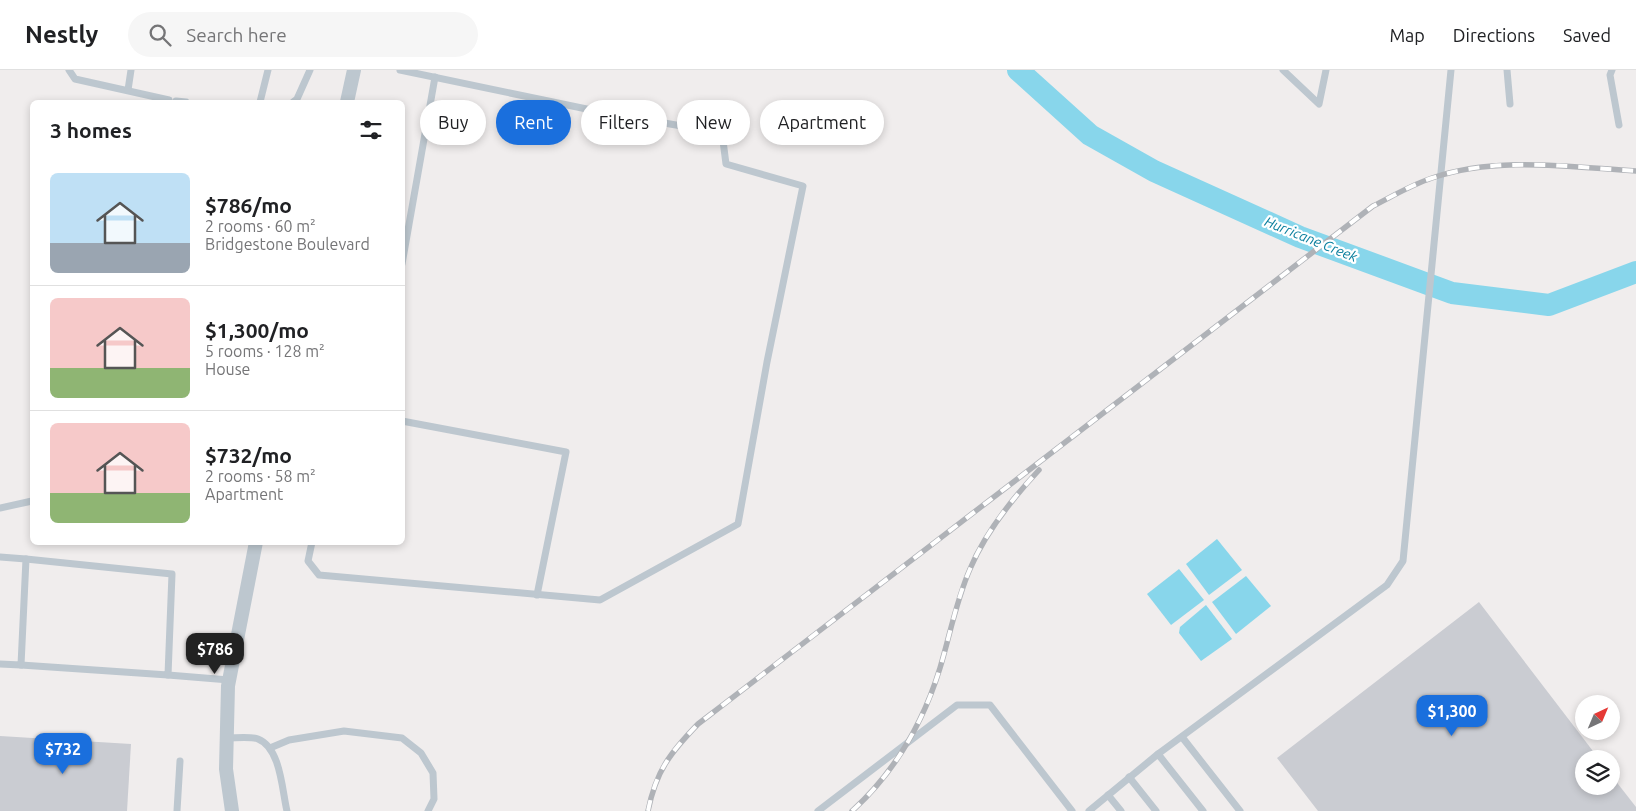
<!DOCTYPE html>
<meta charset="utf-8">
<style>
:root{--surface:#fff;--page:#f6f6f6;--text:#202124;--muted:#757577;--line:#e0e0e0;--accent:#1a6fdd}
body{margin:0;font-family:Ubuntu,sans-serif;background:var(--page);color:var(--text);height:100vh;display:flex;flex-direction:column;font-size:19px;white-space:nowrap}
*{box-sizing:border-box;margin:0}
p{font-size:16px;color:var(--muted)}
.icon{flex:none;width:28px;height:28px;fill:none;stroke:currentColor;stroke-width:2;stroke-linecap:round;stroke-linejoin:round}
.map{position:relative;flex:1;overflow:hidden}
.panel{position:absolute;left:30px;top:30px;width:375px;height:445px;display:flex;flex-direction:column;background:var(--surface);border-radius:8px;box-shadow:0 2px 8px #0003}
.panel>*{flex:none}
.banner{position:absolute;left:420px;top:30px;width:475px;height:45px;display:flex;gap:10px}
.needle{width:32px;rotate:44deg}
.fabs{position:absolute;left:1575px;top:625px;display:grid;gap:10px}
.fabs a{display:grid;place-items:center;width:45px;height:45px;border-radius:50%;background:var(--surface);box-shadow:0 2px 8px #0003;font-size:25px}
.price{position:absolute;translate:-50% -42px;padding:0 11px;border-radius:10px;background:var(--accent);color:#fff;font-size:16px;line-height:32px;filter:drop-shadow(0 1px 2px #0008)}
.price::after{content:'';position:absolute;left:50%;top:30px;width:15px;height:11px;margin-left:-8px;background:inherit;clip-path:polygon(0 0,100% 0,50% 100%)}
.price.current{background:#222;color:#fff}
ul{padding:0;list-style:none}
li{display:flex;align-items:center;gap:15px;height:125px;padding:0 20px}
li+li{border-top:1px solid var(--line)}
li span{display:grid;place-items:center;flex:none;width:140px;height:100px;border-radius:8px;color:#555}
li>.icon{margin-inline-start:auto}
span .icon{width:60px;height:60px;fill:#fffc;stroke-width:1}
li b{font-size:21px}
h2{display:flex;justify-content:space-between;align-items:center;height:60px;padding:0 20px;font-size:21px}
.pill{padding:0 18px;border-radius:22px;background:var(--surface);box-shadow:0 2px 8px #0003;font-size:18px;line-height:45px}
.pill.current{background:var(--accent);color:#fff}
header{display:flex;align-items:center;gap:30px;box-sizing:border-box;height:70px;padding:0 25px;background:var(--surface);border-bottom:1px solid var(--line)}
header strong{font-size:24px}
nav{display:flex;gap:28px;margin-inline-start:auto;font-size:18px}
.search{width:350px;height:45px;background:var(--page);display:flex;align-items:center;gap:12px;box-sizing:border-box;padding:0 18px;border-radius:28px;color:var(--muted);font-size:19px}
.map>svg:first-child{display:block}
</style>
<header>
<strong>Nestly</strong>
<div class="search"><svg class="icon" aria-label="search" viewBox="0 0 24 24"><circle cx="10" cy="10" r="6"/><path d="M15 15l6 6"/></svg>Search here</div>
<nav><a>Map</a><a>Directions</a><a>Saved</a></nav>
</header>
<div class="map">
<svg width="1636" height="741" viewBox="0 0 1636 741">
<rect width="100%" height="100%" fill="#f0eded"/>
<!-- water -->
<g fill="#88d6eb">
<polygon points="1217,469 1242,500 1209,525 1186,494"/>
<polygon points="1179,499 1204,530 1171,555 1147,524"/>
<polygon points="1246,506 1271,536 1236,564 1212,532"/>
<polygon points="1206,535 1232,569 1201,591 1179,563 1180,557"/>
</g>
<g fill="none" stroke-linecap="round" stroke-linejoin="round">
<!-- river -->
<polyline stroke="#88d6eb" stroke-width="22" points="1018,0 1090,65 1154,101 1300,167 1452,223 1549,235 1636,202"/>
</g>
<!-- building -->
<g fill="#caccd2">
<polygon points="1479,532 1599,689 1584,689 1584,716 1611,716 1611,705 1636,737 1636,741 1318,741 1277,688"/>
<polygon points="0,666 131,674 127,741 0,741"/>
</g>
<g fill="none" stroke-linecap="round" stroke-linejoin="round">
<!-- service -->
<g stroke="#bdc7cf" stroke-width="7">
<polyline points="69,0 75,9 169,30"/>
<polyline points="1283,0 1319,34 1326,0"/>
<polyline points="1507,0 1510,34"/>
<polyline points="1612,0 1610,5 1619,55"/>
<polyline points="128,20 131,0"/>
<polyline points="176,31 186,32"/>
<polyline points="260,32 268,0"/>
<polyline points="293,32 297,29 310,0"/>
<polyline points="402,194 435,7"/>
<polyline points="402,351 566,382 537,525"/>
<polyline points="0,438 32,431"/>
<polyline points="312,472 308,491 319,505 600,530 738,454 767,292 803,116 726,94 722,63 601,42 400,0"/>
<polyline points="0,487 26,489 21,595 0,594"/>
<polyline points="21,595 168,605 172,504 26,489"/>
<polyline points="168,605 229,610"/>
<polyline points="1182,667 1240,741"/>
<path d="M226 668C236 668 250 666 258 669 281 678 282 721 287 741"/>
<polyline points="270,678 289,670 344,661 402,668 421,683 433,703 434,729 428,741"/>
<polyline points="1158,684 1387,515 1403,491 1451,0"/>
<polyline points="1129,707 1156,741"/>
<polyline points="1108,725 1121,741"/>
<polyline points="177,741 180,691"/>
<polyline points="818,741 957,635 990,635 1072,741"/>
<polyline points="1089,741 1158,684 1203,741"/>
</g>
<!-- minor -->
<g stroke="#bdc7cf" stroke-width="14">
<polyline points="347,32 354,0"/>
<polyline points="232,741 226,699 228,616 256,472"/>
</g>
<defs>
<g id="rail">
<path d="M648 741C656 701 670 683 698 654L1373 136C1393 126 1411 115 1432 108 1497 86 1569 97 1636 101"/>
<path d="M852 741C895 702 923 653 940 598 950 565 956 531 970 499 985 463 1012 429 1039 400"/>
</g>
</defs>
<!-- rail casing -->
<use href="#rail" stroke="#afb2b7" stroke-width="5.5"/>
<!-- rail -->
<use href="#rail" stroke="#fff" stroke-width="4" stroke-dasharray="11" stroke-linecap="butt"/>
</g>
<g text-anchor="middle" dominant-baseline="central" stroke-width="4.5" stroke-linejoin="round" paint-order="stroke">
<!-- water labels -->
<g font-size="14" font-style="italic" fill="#0d809f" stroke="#fff">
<text transform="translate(1311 169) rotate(22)">Hurricane Creek</text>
</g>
</g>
</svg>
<div class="fabs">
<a><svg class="needle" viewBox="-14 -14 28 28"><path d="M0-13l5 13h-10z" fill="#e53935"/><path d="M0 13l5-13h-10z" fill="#757577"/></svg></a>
<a><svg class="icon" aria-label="layers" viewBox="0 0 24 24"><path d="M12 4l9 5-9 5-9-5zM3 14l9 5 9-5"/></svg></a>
</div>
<b class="price current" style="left:215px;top:605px">$786</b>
<b class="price" style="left:1452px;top:667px">$1,300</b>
<b class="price" style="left:63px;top:705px">$732</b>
<div class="banner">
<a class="pill">Buy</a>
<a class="pill current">Rent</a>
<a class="pill">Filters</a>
<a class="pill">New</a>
<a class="pill">Apartment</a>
</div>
<section class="panel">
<h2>3 homes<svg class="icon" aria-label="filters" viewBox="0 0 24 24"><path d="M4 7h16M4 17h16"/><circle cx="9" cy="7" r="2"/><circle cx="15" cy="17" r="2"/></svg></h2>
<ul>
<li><span style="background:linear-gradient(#bfe0f5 70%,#9aa5b1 0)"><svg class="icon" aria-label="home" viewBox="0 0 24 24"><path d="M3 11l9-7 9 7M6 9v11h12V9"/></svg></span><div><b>$786/mo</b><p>2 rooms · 60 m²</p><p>Bridgestone Boulevard</p></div></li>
<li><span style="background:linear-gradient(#f6c9c9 70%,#8fb573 0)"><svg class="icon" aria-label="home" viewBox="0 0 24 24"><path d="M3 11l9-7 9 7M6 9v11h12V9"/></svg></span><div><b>$1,300/mo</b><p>5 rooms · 128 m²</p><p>House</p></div></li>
<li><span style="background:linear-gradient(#f6c9c9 70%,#8fb573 0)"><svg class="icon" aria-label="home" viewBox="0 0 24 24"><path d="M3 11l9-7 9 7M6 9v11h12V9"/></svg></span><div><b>$732/mo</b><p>2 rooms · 58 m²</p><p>Apartment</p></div></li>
</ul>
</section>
</div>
